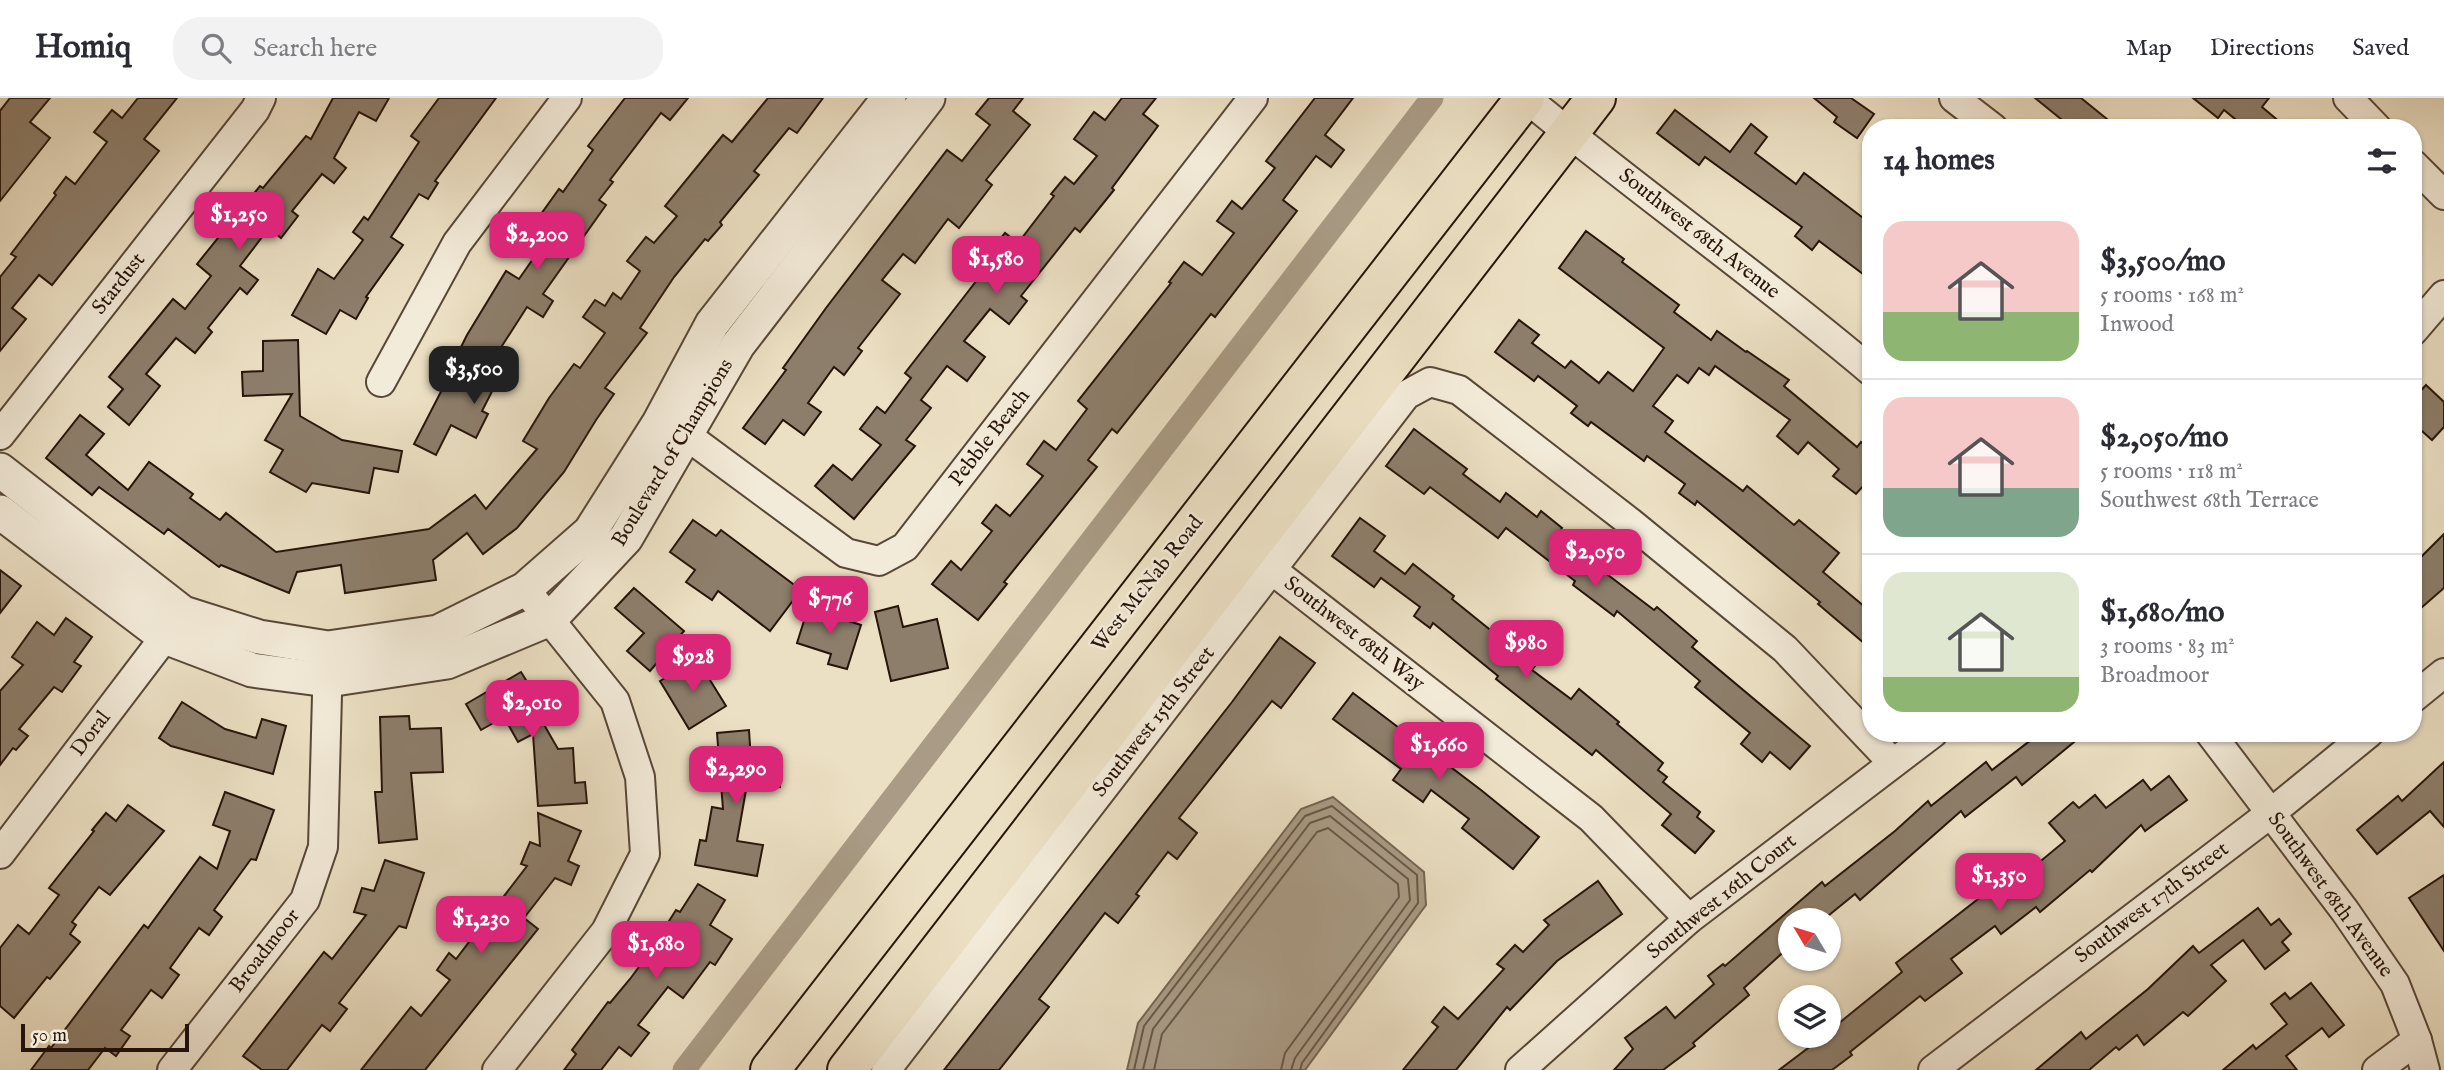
<!DOCTYPE html>
<meta charset="utf-8">
<style>
:root{--surface:#fff;--page:#f2f2f3;--text:#2b2b33;--muted:#7c7c81;--line:#e1e1e2;--accent:#db2777}
body{margin:0;font-family:"IM FELL English",serif;background:var(--page);color:var(--text);height:100vh;display:flex;flex-direction:column;font-size:26px;white-space:nowrap}
*{box-sizing:border-box;margin:0}
p{font-size:23px;color:var(--muted)}
.icon{flex:none;width:38px;height:38px;fill:none;stroke:currentColor;stroke-width:2;stroke-linecap:round;stroke-linejoin:round}
.map{position:relative;flex:1;overflow:hidden}
.details{position:absolute;left:1862px;top:21px;width:560px;height:623px;display:flex;flex-direction:column;background:var(--surface);border-radius:28px;box-shadow:0 2px 5px #0004}
.details>*{flex:none}
.needle{width:46px;rotate:308deg}
.fabs{position:absolute;left:1778px;top:810px;display:grid;gap:14px}
.fabs a{display:grid;place-items:center;width:63px;height:63px;border-radius:50%;background:var(--surface);box-shadow:0 2px 5px #0004;font-size:35px}
.scale{position:absolute;left:21px;bottom:18px;width:168px;box-sizing:border-box;padding-left:7px;border:4px solid #27140a;border-top:0;font-size:19px;line-height:24px;white-space:nowrap;color:#27140a;-webkit-text-stroke:5px #f3ebd9;paint-order:stroke}
.price{position:absolute;translate:-50% -60px;padding:0 16px;border-radius:14px;background:var(--accent);color:#fff;font-size:23px;line-height:46px;filter:drop-shadow(0 2px 4px #0008)}
.price::after{content:'';position:absolute;left:50%;top:42px;width:21px;height:16px;margin-left:-10px;background:inherit;clip-path:polygon(0 0,100% 0,50% 100%)}
.price.active{background:#222;color:#fff}
ul{padding:0;list-style:none}
li{display:flex;align-items:center;gap:21px;height:175px;padding:0 21px}
li+li{border-top:2px solid var(--line)}
li span{display:grid;place-items:center;flex:none;width:196px;height:140px;border-radius:21px;color:#555}
li>.icon{margin-inline-start:auto}
span .icon{width:84px;height:84px;fill:#fffc;stroke-width:1}
li b{font-size:30px}
h2{display:flex;justify-content:space-between;align-items:center;height:84px;padding:0 21px;font-size:30px}
header{display:flex;align-items:center;gap:42px;box-sizing:border-box;height:98px;padding:0 35px;background:var(--surface);border-bottom:2px solid var(--line)}
header strong{font-size:33px}
nav{display:flex;gap:38px;margin-inline-start:auto;font-size:24px}
.search{width:490px;height:63px;background:var(--page);display:flex;align-items:center;gap:18px;box-sizing:border-box;padding:0 24px;border-radius:28px;color:var(--muted);font-size:26px}
.map>svg:first-child{display:block}
</style>
<header>
<strong>Homiq</strong>
<div class="search"><svg class="icon" aria-label="search" viewBox="0 0 24 24"><circle cx="10" cy="10" r="6"/><path d="M15 15l6 6"/></svg>Search here</div>
<nav><a>Map</a><a>Directions</a><a>Saved</a></nav>
</header>
<div class="map">
<svg width="2444" height="972" viewBox="0 0 2444 972">
<rect width="100%" height="100%" fill="#ece0c4"/>
<filter id="stains"><feTurbulence type="fractalNoise" baseFrequency=".00286" numOctaves="4"/><feColorMatrix values="0 0 0 0 .2 0 0 0 0 .09 0 0 0 0 .02 0 0 0 .5 -.17"/></filter>
<radialGradient id="worn" r=".72"><stop offset=".6" stop-color="#630" stop-opacity="0"/><stop offset="1" stop-color="#630" stop-opacity=".3"/></radialGradient>
<!-- water -->
<polygon fill="#a99b85" stroke="#756554" stroke-width="2" points="1333,699 1424,774 1426,807 1305,972 1127,972 1138,925 1301,711"/>
<g fill="none" stroke-linecap="round" stroke-linejoin="round">
<!-- shore -->
<g stroke="#685848" stroke-width="2">
<polyline points="1134,972 1144,928 1305,718 1332,708 1417,777 1418,805 1302,965 1300,972"/>
<polyline points="1143,972 1153,931 1310,725 1330,718 1408,781 1410,802 1295,960 1291,972"/>
<polyline points="1154,972 1162,936 1317,734 1328,730 1398,786 1399,799 1285,955 1281,972"/>
</g>
<!-- canal -->
<polyline stroke="#a99b85" stroke-width="23" points="684,972 1432,0"/>
</g>
<!-- building -->
<g fill="#8d7e6b" stroke="#27140a" stroke-width="2">
<polygon points="10,0 50,0 30,24 50,40 0,103 0,13"/>
<polygon points="138,0 177,0 144,41 159,53 52,187 39,177 12,210 26,221 0,253 0,179 16,159 11,156 56,97 54,95 66,79 75,86 107,44 94,34 112,12 122,20"/>
<polygon points="333,0 389,0 376,23 359,14 334,60 346,70 334,85 322,76 292,113 298,118 281,140 269,130 240,168 258,182 247,196 240,190 208,230 212,234 195,255 176,240 146,276 160,288 129,327 108,309 123,291 109,279 173,201 185,211 211,178 197,166 260,88 263,90 306,38 311,41"/>
<polygon points="439,0 496,0 435,83 438,85 428,101 419,96 391,139 403,147 366,199 368,200 356,221 340,212 326,236 292,217 318,171 334,181 363,142 353,134 364,119 368,122 419,44 411,38"/>
<polygon points="625,0 688,0 670,22 661,15 610,82 613,84 599,102 606,107 543,196 553,203 543,219 527,209 500,251 511,256 482,313 488,316 476,340 451,327 436,357 414,346 447,282 445,281 467,237 506,173 519,181 542,148 526,137 559,91 563,94 593,52 588,48"/>
<polygon points="768,0 823,0 797,35 789,30 754,73 759,77 720,124 722,127 708,143 705,141 674,179 640,230 647,235 605,290 614,296 596,322 564,374 517,430 483,456 467,435 433,462 436,482 345,495 341,467 297,474 289,495 221,467 219,469 168,431 164,436 99,389 92,397 46,360 80,317 104,336 86,357 128,392 149,364 193,396 190,400 220,422 226,415 276,454 429,431 475,397 486,411 537,351 523,343 549,300 574,266 580,270 605,235 583,219 595,202 605,208 613,195 621,201 640,173 627,163 646,139 654,145 677,118 665,108 723,37 732,44"/>
<polygon points="989,0 1023,0 1013,13 1030,27 986,82 992,87 959,130 948,121 915,165 903,156 882,182 900,196 858,250 862,253 844,277 834,269 808,305 821,314 804,337 783,322 765,346 743,330 786,272 783,270 826,210 947,52 962,63 990,27 976,16"/>
<polygon points="1122,0 1156,0 1143,16 1158,28 1112,90 1114,92 1080,134 1075,130 1021,198 1027,203 1009,226 990,211 964,243 985,259 967,283 947,268 921,302 931,310 906,342 915,348 854,421 815,388 833,367 852,382 881,347 860,331 877,309 885,315 911,280 905,275 994,160 988,156 1005,135 1018,145 1054,98 1051,96 1065,79 1074,86 1097,58 1074,41 1094,14 1105,22"/>
<polygon points="1315,0 1353,0 1325,37 1344,52 1331,69 1316,58 1283,102 1297,113 1215,219 1211,216 1117,335 1112,331 1088,362 1097,369 1004,484 1007,486 978,522 932,486 951,463 961,472 992,433 982,425 996,407 1010,418 1043,378 1027,366 1044,343 1056,352 1087,311 1078,303 1171,185 1169,184 1184,164 1202,177 1234,135 1217,123 1232,103 1242,111 1275,70 1266,63"/>
<polygon points="1814,0 1851,0 1874,16 1857,40 1834,24 1837,19"/>
<polygon points="2035,0 2081,0 2118,30 2072,30"/>
<polygon points="2193,0 2269,0 2262,9 2287,30 2246,30 2224,12 2218,20"/>
<polygon points="1675,12 1730,54 1751,26 1767,39 1755,55 1796,86 1804,75 1871,126 1871,182 1819,143 1812,152 1795,138 1802,129 1705,59 1699,67 1657,35"/>
<polygon points="1586,133 1624,161 1622,164 1679,207 1674,214 1711,242 1717,233 1746,254 1747,253 1789,282 1784,288 1857,349 1861,344 1871,353 1871,394 1863,388 1856,396 1833,378 1839,371 1808,344 1798,356 1777,338 1790,322 1715,268 1709,277 1699,270 1688,285 1677,277 1653,308 1673,323 1665,334 1743,393 1747,388 1794,427 1799,422 1839,455 1823,474 1871,514 1871,551 1818,506 1820,504 1697,403 1695,407 1679,395 1685,386 1647,358 1644,363 1591,324 1588,328 1571,315 1577,308 1538,278 1534,283 1495,254 1519,222 1539,237 1532,245 1565,270 1571,263 1599,285 1608,274 1633,293 1664,250 1559,170"/>
<polygon points="298,242 300,318 342,342 402,353 398,374 374,370 369,395 312,385 306,394 270,374 283,352 265,342 292,296 243,298 242,274 263,273 263,243"/>
<polygon points="2426,287 2444,304 2444,329 2432,342 2413,325 2413,301"/>
<polygon points="1414,331 1467,371 1463,376 1500,404 1506,395 1537,419 1541,413 1562,430 1559,434 1572,444 1570,448 1654,512 1657,509 1697,543 1692,549 1810,648 1790,671 1770,654 1762,664 1741,646 1750,635 1695,589 1700,583 1617,513 1614,518 1573,487 1575,483 1506,430 1498,440 1430,389 1424,396 1386,368"/>
<polygon points="1360,420 1385,438 1374,453 1405,476 1413,466 1454,498 1452,501 1535,568 1532,572 1571,601 1579,591 1619,624 1617,626 1663,665 1658,672 1667,679 1663,684 1700,714 1697,719 1714,733 1695,755 1662,727 1671,716 1596,652 1592,657 1496,581 1498,578 1433,525 1430,530 1414,518 1420,509 1381,480 1374,489 1332,458"/>
<polygon points="693,422 716,438 721,432 801,492 770,533 718,493 712,502 686,484 695,472 670,454"/>
<polygon points="2444,436 2444,490 2413,517 2413,467"/>
<polygon points="0,472 21,488 0,515"/>
<polygon points="634,490 684,533 650,573 627,553 644,535 615,510"/>
<polygon points="898,508 903,529 937,521 948,570 891,583 875,514"/>
<polygon points="808,510 861,527 847,571 828,566 831,556 797,545"/>
<polygon points="66,520 92,539 74,564 81,568 62,594 54,589 19,631 28,638 16,652 13,650 0,667 0,593 23,567 12,559 37,524 54,537"/>
<polygon points="1280,539 1315,565 1281,610 1272,603 1179,720 1197,735 1177,761 1168,754 1136,796 1139,798 1118,825 1105,815 1039,901 1049,909 999,972 944,972 1232,604"/>
<polygon points="697,561 726,608 689,631 660,583"/>
<polygon points="521,574 537,600 531,604 558,651 573,650 575,685 585,684 587,705 538,708 533,636 518,644 504,619 481,632 466,606"/>
<polygon points="1353,595 1481,692 1539,739 1513,771 1462,730 1469,721 1431,692 1423,704 1393,682 1401,671 1333,621"/>
<polygon points="182,604 225,631 256,640 262,621 286,628 273,676 171,648 159,640"/>
<polygon points="409,618 410,631 441,630 443,674 411,675 417,741 379,745 375,694 382,694 380,619"/>
<polygon points="749,632 751,663 778,661 780,689 746,692 737,743 763,747 757,778 695,767 700,742 706,743 712,709 723,711 717,635"/>
<polygon points="2040,635 2085,635 2022,687 2016,679 1965,719 1961,713 1860,802 1855,796 1823,822 1790,822 1790,848 1744,890 1749,897 1693,945 1695,948 1663,972 1614,972 1633,951 1625,940 1666,909 1675,920 1714,886 1708,878 1723,866 1725,868 1822,784 1825,788 1895,733 1928,703 1931,708 1986,664 1992,672"/>
<polygon points="2444,664 2444,729 2430,713 2377,756 2357,732 2398,698 2402,703"/>
<polygon points="2169,678 2187,702 2145,733 2141,727 2092,774 2090,772 2040,814 2036,809 2001,836 1995,828 1951,861 1962,875 1925,903 1920,898 1850,954 1852,957 1832,972 1779,972 1824,938 1829,938 1829,934 1844,921 1902,874 1896,865 1991,791 1997,799 2065,743 2049,725 2073,704 2079,710 2095,697 2106,710 2143,682 2151,692"/>
<polygon points="225,694 274,712 256,762 251,761 214,812 222,819 209,837 199,830 170,870 179,877 162,900 151,892 121,932 130,938 116,958 105,950 88,972 31,972 49,948 51,950 144,827 148,830 200,759 217,771 230,733 213,727"/>
<polygon points="128,707 164,733 110,797 99,789 72,824 76,827 70,836 80,844 50,881 47,879 14,920 0,908 0,850 18,827 29,836 59,797 49,790 94,733 92,732 106,715 116,723"/>
<polygon points="538,715 581,733 568,763 579,768 571,787 555,780 524,820 538,831 425,972 361,972 411,909 421,918 450,882 437,872 449,855 456,861 527,768 521,766 530,744 540,748"/>
<polygon points="385,762 424,775 406,830 399,828 339,905 347,911 330,933 322,927 287,972 262,972 243,958 324,854 332,861 366,817 354,814 362,790 374,793"/>
<polygon points="2444,777 2444,853 2409,800"/>
<polygon points="1598,783 1622,816 1557,863 1510,912 1507,909 1456,972 1403,972 1438,929 1432,924 1444,909 1458,921 1504,871 1497,866 1515,847 1523,854 1549,827 1544,822"/>
<polygon points="698,786 725,802 710,827 732,841 715,867 710,864 683,900 668,889 638,927 649,935 631,958 619,949 601,972 564,972 576,956 572,952 608,904 610,905 630,881 664,835 662,834 676,812 680,814"/>
<polygon points="2258,810 2271,827 2279,821 2291,836 2282,844 2289,852 2265,871 2243,842 2211,867 2226,883 2188,918 2183,914 2144,947 2137,937 2119,952 2116,949 2089,972 2036,972 2081,934 2086,941 2148,891 2193,848 2199,855"/>
<polygon points="2311,885 2344,927 2329,939 2322,930 2286,958 2297,972 2223,972 2253,947 2256,951 2287,926 2271,906 2285,895 2290,901"/>
</g>
<g fill="none" stroke-linecap="round" stroke-linejoin="round">
<defs>
<g id="minor">
<path d="M1526 0C1639 94 1759 178 1871 273"/>
<polyline points="1954,0 1993,30"/>
<polyline points="2348,0 2377,30"/>
<polyline points="2413,66 2444,97"/>
<polyline points="2413,233 2444,197"/>
<polyline points="381,284 457,145 567,0"/>
<polyline points="667,328 686,337 846,455 879,463 905,449 1253,0"/>
<polyline points="0,337 255,12 261,0"/>
<polyline points="1272,472 1591,720 1689,821"/>
<polyline points="2413,600 2444,575"/>
<polyline points="2210,635 2345,813 2395,886 2417,942 2425,972"/>
<polyline points="0,756 177,523"/>
<polyline points="172,972 305,802 323,749 328,559"/>
<polyline points="497,972 606,833 645,756 640,679 615,603 525,491"/>
<polyline points="886,972 1406,297 1430,284 1459,292 1631,425 1785,551 1893,665"/>
<polyline points="1520,972 1689,821 1933,635"/>
<polyline points="1933,972 2271,715 2369,635"/>
<polyline points="2377,972 2417,942"/>
</g>
<g id="tertiary">
<polyline points="0,372 183,515 259,539 328,550 438,534 525,491 590,434 659,325 712,226 889,0"/>
<polyline points="0,414 165,539 252,572 328,582 447,564 550,521 626,440 738,247 928,0"/>
</g>
<g id="primary">
<polyline points="770,972 1525,0"/>
<polyline points="847,972 1596,0"/>
</g>
</defs>
<!-- minor casing -->
<use href="#minor" stroke="#584738" stroke-width="32"/>
<!-- tertiary casing -->
<use href="#tertiary" stroke="#584738" stroke-width="37"/>
<!-- primary casing -->
<use href="#primary" stroke="#27140a" stroke-width="42"/>
<!-- minor -->
<use href="#minor" stroke="#f3ebd9" stroke-width="28"/>
<!-- tertiary -->
<use href="#tertiary" stroke="#f3ebd9" stroke-width="33"/>
<!-- primary -->
<use href="#primary" stroke="#ece0c4" stroke-width="38"/>
</g>
<g text-anchor="middle" dominant-baseline="central" stroke-width="5" stroke-linejoin="round" paint-order="stroke">
<!-- street labels -->
<g font-size="21" fill="#27140a" stroke="#f3ebd9">
<text transform="translate(1699 136) rotate(38)">Southwest 68th Avenue</text>
<text transform="translate(119 186) rotate(-52)">Stardust</text>
<text transform="translate(990 340) rotate(-52)">Pebble Beach</text>
<text transform="translate(673 355) rotate(-59)">Boulevard of Champions</text>
<text transform="translate(1148 486) rotate(-52)">West McNab Road</text>
<text transform="translate(1354 536) rotate(38)">Southwest 68th Way</text>
<text transform="translate(1154 624) rotate(-52)">Southwest 15th Street</text>
<text transform="translate(91 636) rotate(-53)">Doral</text>
<text transform="translate(2330 797) rotate(54)">Southwest 68th Avenue</text>
<text transform="translate(1722 799) rotate(-39)">Southwest 16th Court</text>
<text transform="translate(2152 805) rotate(-37)">Southwest 17th Street</text>
<text transform="translate(265 853) rotate(-52)">Broadmoor</text>
</g>
</g>
<rect width="100%" height="100%" filter="url(#stains)"/>
<rect width="100%" height="100%" fill="url(#worn)"/>
</svg>
<div class="fabs">
<a><svg class="needle" viewBox="-14 -14 28 28"><path d="M0-13l5 13h-10z" fill="#e53935"/><path d="M0 13l5-13h-10z" fill="#7c7c81"/></svg></a>
<a><svg class="icon" aria-label="layers" viewBox="0 0 24 24"><path d="M12 4l9 5-9 5-9-5zM3 14l9 5 9-5"/></svg></a>
</div>
<div class="scale">50 m</div>
<b class="price" style="left:239px;top:154px">$1,250</b>
<b class="price" style="left:537px;top:174px">$2,200</b>
<b class="price" style="left:996px;top:198px">$1,580</b>
<b class="price active" style="left:474px;top:308px">$3,500</b>
<b class="price" style="left:1595px;top:491px">$2,050</b>
<b class="price" style="left:830px;top:538px">$776</b>
<b class="price" style="left:1526px;top:582px">$980</b>
<b class="price" style="left:693px;top:596px">$928</b>
<b class="price" style="left:532px;top:642px">$2,010</b>
<b class="price" style="left:1439px;top:684px">$1,660</b>
<b class="price" style="left:736px;top:708px">$2,290</b>
<b class="price" style="left:1999px;top:815px">$1,350</b>
<b class="price" style="left:481px;top:858px">$1,230</b>
<b class="price" style="left:656px;top:883px">$1,680</b>
<section class="details">
<h2>14 homes<svg class="icon" aria-label="filters" viewBox="0 0 24 24"><path d="M4 7h16M4 17h16"/><circle cx="9" cy="7" r="2"/><circle cx="15" cy="17" r="2"/></svg></h2>
<ul>
<li><span style="background:linear-gradient(#f6c9c9 65%,#8fb573 0)"><svg class="icon" aria-label="home" viewBox="0 0 24 24"><path d="M3 11l9-7 9 7M6 9v11h12V9"/></svg></span><div><b>$3,500/mo</b><p>5 rooms · 168 m²</p><p>Inwood</p></div></li>
<li><span style="background:linear-gradient(#f6c9c9 65%,#7fa58c 0)"><svg class="icon" aria-label="home" viewBox="0 0 24 24"><path d="M3 11l9-7 9 7M6 9v11h12V9"/></svg></span><div><b>$2,050/mo</b><p>5 rooms · 118 m²</p><p>Southwest 68th Terrace</p></div></li>
<li><span style="background:linear-gradient(#dfe7d0 75%,#8fb573 0)"><svg class="icon" aria-label="home" viewBox="0 0 24 24"><path d="M3 11l9-7 9 7M6 9v11h12V9"/></svg></span><div><b>$1,680/mo</b><p>3 rooms · 83 m²</p><p>Broadmoor</p></div></li>
</ul>
</section>
</div>
